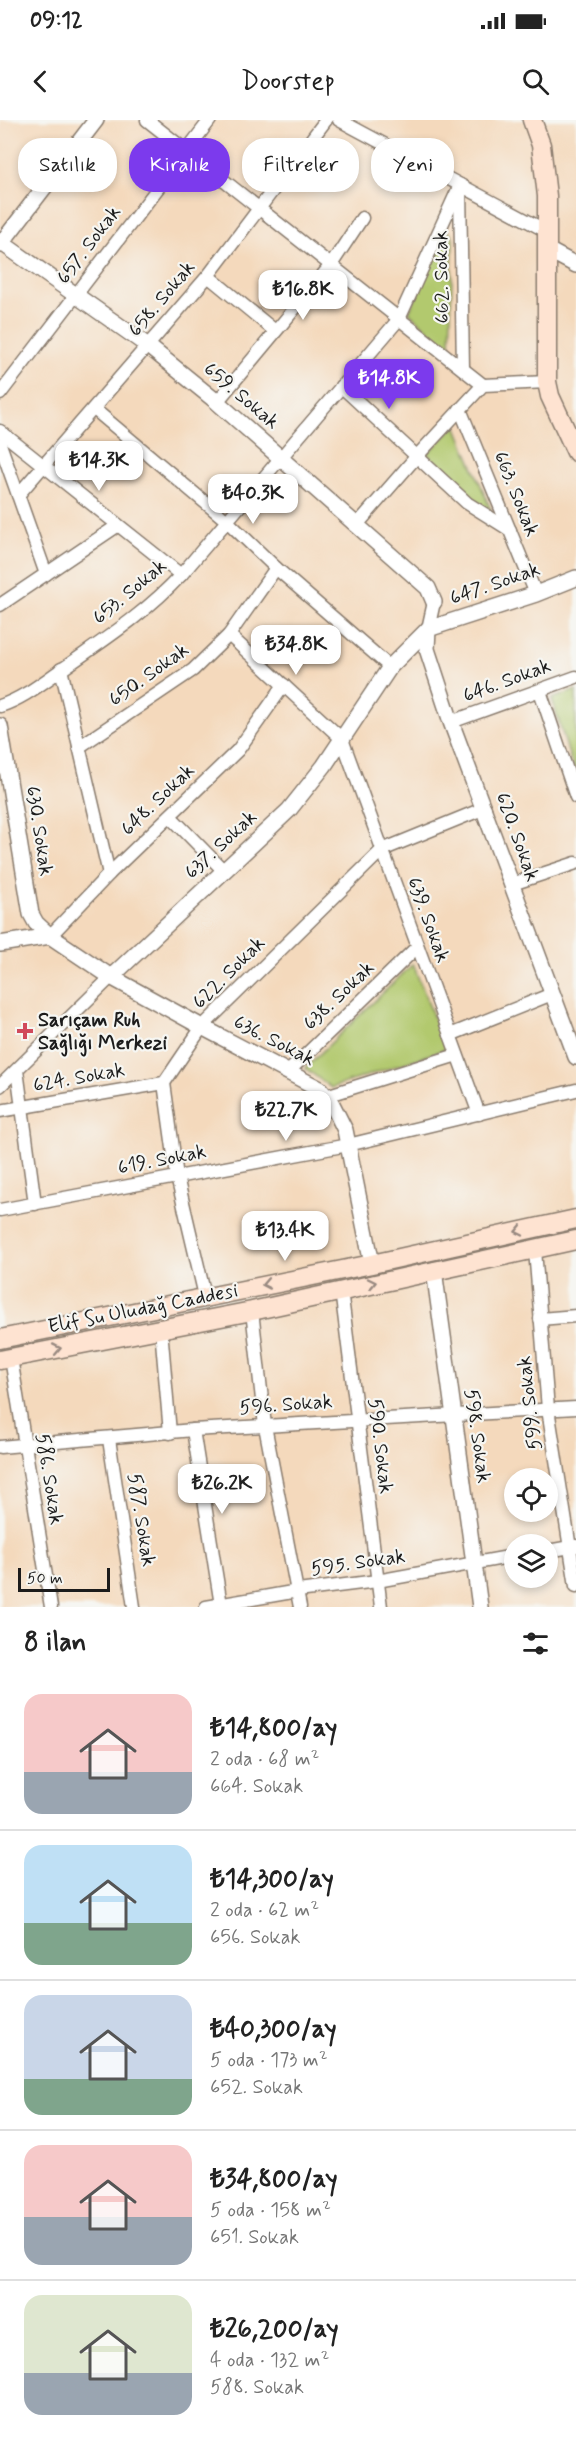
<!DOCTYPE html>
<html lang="tr">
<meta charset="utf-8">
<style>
:root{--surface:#fff;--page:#f6f6f6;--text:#222;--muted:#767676;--line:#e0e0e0;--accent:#7c3aed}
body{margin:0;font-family:Mynerve,sans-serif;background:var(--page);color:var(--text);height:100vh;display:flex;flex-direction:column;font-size:22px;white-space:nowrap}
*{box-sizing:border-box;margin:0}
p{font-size:20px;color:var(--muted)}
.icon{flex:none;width:33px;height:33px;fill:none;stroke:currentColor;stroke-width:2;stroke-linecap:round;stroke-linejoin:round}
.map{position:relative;height:1487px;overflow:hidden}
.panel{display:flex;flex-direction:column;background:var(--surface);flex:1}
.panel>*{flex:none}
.hud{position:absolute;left:18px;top:18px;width:540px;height:54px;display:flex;gap:12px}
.tools{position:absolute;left:504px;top:1348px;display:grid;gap:12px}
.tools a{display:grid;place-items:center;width:54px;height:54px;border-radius:50%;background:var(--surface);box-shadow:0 3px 9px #0003;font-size:30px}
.scale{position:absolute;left:18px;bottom:15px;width:92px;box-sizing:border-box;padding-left:6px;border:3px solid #1c1c1c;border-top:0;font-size:16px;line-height:21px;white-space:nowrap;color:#1c1c1c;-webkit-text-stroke:4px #f6f6f2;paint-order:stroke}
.price{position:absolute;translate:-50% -51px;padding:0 14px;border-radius:12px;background:#fff;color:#222;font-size:20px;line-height:39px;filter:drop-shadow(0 2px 3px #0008)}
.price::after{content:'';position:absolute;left:50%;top:36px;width:18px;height:14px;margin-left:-9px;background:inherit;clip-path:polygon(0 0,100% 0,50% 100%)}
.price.current{background:var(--accent);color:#fff}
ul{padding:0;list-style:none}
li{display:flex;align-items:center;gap:18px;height:150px;padding:0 24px}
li+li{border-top:2px solid var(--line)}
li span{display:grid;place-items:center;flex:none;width:168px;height:120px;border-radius:18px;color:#555}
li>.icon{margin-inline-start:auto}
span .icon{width:72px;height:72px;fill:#fffc;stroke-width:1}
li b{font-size:26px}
h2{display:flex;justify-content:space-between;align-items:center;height:72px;padding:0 24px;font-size:26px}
.chip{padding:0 21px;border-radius:24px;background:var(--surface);box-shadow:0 3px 9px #0003;font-size:21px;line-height:54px}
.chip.current{background:var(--accent);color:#fff}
.status{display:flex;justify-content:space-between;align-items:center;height:42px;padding:0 30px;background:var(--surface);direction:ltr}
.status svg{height:16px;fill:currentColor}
header{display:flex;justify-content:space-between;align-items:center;height:78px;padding:0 24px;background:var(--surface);font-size:27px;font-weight:600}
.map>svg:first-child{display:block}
</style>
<div class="status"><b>09:12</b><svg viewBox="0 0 49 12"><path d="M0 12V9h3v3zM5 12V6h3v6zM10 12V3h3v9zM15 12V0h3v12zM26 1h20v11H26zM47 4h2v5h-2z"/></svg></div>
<header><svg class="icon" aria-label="back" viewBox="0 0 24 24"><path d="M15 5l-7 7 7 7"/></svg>Doorstep<svg class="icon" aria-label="search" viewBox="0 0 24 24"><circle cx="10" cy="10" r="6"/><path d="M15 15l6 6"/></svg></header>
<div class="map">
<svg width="576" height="1487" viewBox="0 0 576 1487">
<rect width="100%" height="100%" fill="#f6f6f2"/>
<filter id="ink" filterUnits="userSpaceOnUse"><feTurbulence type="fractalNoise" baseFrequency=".0167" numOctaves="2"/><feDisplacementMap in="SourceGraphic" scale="12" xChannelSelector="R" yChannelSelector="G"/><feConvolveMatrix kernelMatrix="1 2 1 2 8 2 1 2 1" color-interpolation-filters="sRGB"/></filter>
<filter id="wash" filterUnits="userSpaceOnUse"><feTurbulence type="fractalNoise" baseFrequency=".008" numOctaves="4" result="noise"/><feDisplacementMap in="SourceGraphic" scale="24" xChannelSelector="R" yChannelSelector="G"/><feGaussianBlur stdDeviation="1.35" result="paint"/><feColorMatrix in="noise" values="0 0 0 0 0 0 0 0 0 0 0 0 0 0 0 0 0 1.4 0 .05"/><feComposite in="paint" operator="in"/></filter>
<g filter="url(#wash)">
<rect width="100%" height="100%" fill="#f4d9bc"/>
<!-- green -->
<g fill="#b2c96e" stroke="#677245" stroke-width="1.5">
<polygon points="447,110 453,117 450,230 409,192"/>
<path d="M456 305 491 390C466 379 446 353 427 334Z"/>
<polygon points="576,570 576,658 552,579"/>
<polygon points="413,844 446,929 331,968 305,948"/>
</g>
</g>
<g filter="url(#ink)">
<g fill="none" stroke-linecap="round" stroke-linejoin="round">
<defs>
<g id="minor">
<polyline points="147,0 483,265"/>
<polyline points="339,0 548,112"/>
<polyline points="460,69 463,249"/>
<polyline points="208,156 275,211"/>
<polyline points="341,266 467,383 510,410"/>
<polyline points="0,274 210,0"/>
<polyline points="217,282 331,145 362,98"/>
<polyline points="94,289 226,400 276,448 390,547"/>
<polyline points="460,289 536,474"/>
<polyline points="0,311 181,455"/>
<polyline points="0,324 46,454"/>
<polyline points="18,375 208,156 326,0"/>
<polyline points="356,406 417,336 483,265 547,262"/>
<polyline points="0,485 117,406"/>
<polyline points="428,509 434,482"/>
<polyline points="229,515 342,619 479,994"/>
<polyline points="61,549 109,754"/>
<polyline points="540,571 576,677"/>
<path d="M0 586C24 578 43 562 64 548 105 519 146 493 181 455L399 199 460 65"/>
<polyline points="451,602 576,557"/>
<polyline points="79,627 193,550 229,515 276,448"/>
<polyline points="170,696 224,751"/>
<polyline points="512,764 576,743"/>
<polyline points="50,816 109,754 238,630 284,565"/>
<polyline points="450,915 552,874"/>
<polyline points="17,950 35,1084"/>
<polyline points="288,952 417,827"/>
<polyline points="0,966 111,857"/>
<polyline points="326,976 457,935"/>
<polyline points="0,991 164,963"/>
<polyline points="0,1090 348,1025 576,970"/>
<polyline points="535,1130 548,1289 576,1466"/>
<polyline points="341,1170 381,1487"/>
<polyline points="205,1176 177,1057 164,963 202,907 382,730 485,688"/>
<polyline points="252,1191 265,1306 300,1487"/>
<polyline points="540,1199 576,1196"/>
<polyline points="161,1209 170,1313"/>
<polyline points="11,1238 51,1487"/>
<polyline points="193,1310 221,1485"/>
<polyline points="109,1319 134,1487"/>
<polyline points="0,1327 193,1310 576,1288"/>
<polyline points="548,1431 576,1426"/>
<polyline points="206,1487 298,1471 377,1461 514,1436"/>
</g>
<g id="tertiary">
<polyline points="2,123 148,226 217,282 428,468 434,482"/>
<polyline points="0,125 96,0"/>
<polyline points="548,130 576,145"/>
<polyline points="428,509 427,529 451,602 576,937"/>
<polyline points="0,606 31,794 36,803 50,816 111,857 202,907 320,969 332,984 345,1010 372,1144"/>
<polyline points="0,824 50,816"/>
<polyline points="111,857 289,690 324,646 390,547 428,509 536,474 576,458"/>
<polyline points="434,1150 480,1487"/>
</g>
<g id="secondary">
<polyline points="532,0 541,25 547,76 547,262 550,276 576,332"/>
<polyline points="0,1219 372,1144 576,1099"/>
<polyline points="0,1240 252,1191 576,1120"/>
</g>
</defs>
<!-- minor casing -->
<use href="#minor" stroke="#887a6c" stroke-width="15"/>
<!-- tertiary casing -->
<use href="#tertiary" stroke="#887a6c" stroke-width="18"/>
<!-- secondary casing -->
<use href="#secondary" stroke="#887a6c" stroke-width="21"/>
<!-- minor -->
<use href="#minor" stroke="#fff" stroke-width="12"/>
<!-- tertiary -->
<use href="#tertiary" stroke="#fff" stroke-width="15"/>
<!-- secondary -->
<use href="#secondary" stroke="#fee3d1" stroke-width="18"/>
</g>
<!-- one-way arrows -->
<defs><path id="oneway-chevron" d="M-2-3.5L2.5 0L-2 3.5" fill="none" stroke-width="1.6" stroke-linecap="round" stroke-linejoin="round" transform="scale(1.5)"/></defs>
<g stroke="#988980">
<use href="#oneway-chevron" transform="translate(519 1111) rotate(168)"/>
<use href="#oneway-chevron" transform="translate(372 1163) rotate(-12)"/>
<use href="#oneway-chevron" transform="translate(266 1164) rotate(169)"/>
<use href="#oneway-chevron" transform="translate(57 1229) rotate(-11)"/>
</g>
</g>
<!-- markers -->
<path fill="#d1495b" stroke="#f6f6f2" stroke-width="2" d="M22 902h6v6h6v6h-6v6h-6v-6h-6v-6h6z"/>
<g text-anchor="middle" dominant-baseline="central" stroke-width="4.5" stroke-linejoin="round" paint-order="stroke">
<!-- street labels -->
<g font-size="20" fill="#1c1c1c" stroke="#f6f6f2">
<text transform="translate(89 125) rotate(-53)">657. Sokak</text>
<text transform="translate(442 157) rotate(-91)">662. Sokak</text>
<text transform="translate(162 179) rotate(-50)">658. Sokak</text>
<text transform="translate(241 276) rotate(40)">659. Sokak</text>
<text transform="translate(516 374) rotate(68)">663. Sokak</text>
<text transform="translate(495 464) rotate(-19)">647. Sokak</text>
<text transform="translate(130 472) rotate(-40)">653. Sokak</text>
<text transform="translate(149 555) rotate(-36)">650. Sokak</text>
<text transform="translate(507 561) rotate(-20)">646. Sokak</text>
<text transform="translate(158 680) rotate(-44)">648. Sokak</text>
<text transform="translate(39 711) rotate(81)">630. Sokak</text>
<text transform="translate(517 717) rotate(70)">620. Sokak</text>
<text transform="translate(221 725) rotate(-43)">637. Sokak</text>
<text transform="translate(428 800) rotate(70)">639. Sokak</text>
<text transform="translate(229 853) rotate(-45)">622. Sokak</text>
<text transform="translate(339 876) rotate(-44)">638. Sokak</text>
<text transform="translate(274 921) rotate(27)">636. Sokak</text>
<text transform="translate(79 958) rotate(-10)">624. Sokak</text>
<text transform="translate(162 1040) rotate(-11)">619. Sokak</text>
<text transform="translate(143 1189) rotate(-11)">Elif Su Uludağ Caddesi</text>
<text transform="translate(530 1283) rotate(-97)">599. Sokak</text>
<text transform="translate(286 1285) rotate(-4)">596. Sokak</text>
<text transform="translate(477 1316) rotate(82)">598. Sokak</text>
<text transform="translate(380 1326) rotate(83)">590. Sokak</text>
<text transform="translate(49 1359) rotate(81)">586. Sokak</text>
<text transform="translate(141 1400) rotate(81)">587. Sokak</text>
<text transform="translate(358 1443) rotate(-8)">595. Sokak</text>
</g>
<!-- poi labels -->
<g font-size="20" font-weight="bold" fill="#1c1c1c" stroke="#f6f6f2" text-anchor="start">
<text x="38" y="900">Sarıçam Ruh<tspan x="38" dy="23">Sağlığı Merkezi</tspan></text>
</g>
</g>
</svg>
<div class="tools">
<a><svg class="icon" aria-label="locate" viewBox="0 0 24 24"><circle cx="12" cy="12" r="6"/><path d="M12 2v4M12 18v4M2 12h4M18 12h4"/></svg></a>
<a><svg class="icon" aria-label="layers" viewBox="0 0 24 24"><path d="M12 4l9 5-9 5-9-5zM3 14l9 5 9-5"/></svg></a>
</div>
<div class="scale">50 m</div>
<b class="price" style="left:303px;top:201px">₺16.8K</b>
<b class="price current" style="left:389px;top:290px">₺14.8K</b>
<b class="price" style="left:99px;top:372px">₺14.3K</b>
<b class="price" style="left:253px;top:405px">₺40.3K</b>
<b class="price" style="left:296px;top:556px">₺34.8K</b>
<b class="price" style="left:286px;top:1022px">₺22.7K</b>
<b class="price" style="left:285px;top:1142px">₺13.4K</b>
<b class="price" style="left:222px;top:1395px">₺26.2K</b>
<div class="hud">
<a class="chip">Satılık</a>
<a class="chip current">Kiralık</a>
<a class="chip">Filtreler</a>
<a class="chip">Yeni</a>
</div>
</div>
<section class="panel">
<h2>8 ilan<svg class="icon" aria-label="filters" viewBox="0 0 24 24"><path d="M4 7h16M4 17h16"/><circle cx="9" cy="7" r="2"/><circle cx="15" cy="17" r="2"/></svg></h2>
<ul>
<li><span style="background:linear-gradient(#f6c9c9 65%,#9aa5b1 0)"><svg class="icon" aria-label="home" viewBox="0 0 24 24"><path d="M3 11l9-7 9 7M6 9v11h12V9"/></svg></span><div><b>₺14,800/ay</b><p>2 oda · 68 m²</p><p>664. Sokak</p></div></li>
<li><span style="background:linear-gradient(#bfe0f5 65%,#7fa58c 0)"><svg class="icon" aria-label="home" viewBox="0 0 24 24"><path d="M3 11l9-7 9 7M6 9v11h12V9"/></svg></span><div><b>₺14,300/ay</b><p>2 oda · 62 m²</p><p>656. Sokak</p></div></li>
<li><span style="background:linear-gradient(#c9d6e8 70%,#7fa58c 0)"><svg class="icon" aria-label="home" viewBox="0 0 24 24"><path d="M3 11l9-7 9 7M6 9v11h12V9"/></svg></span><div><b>₺40,300/ay</b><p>5 oda · 173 m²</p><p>652. Sokak</p></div></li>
<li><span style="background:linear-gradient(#f6c9c9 60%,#9aa5b1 0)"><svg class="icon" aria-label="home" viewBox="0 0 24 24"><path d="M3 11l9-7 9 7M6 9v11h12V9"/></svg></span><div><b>₺34,800/ay</b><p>5 oda · 158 m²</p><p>651. Sokak</p></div></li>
<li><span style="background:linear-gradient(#dfe7d0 65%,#9aa5b1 0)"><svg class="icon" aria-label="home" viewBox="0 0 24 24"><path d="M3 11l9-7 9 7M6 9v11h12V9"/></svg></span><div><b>₺26,200/ay</b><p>4 oda · 132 m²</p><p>588. Sokak</p></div></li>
</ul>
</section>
